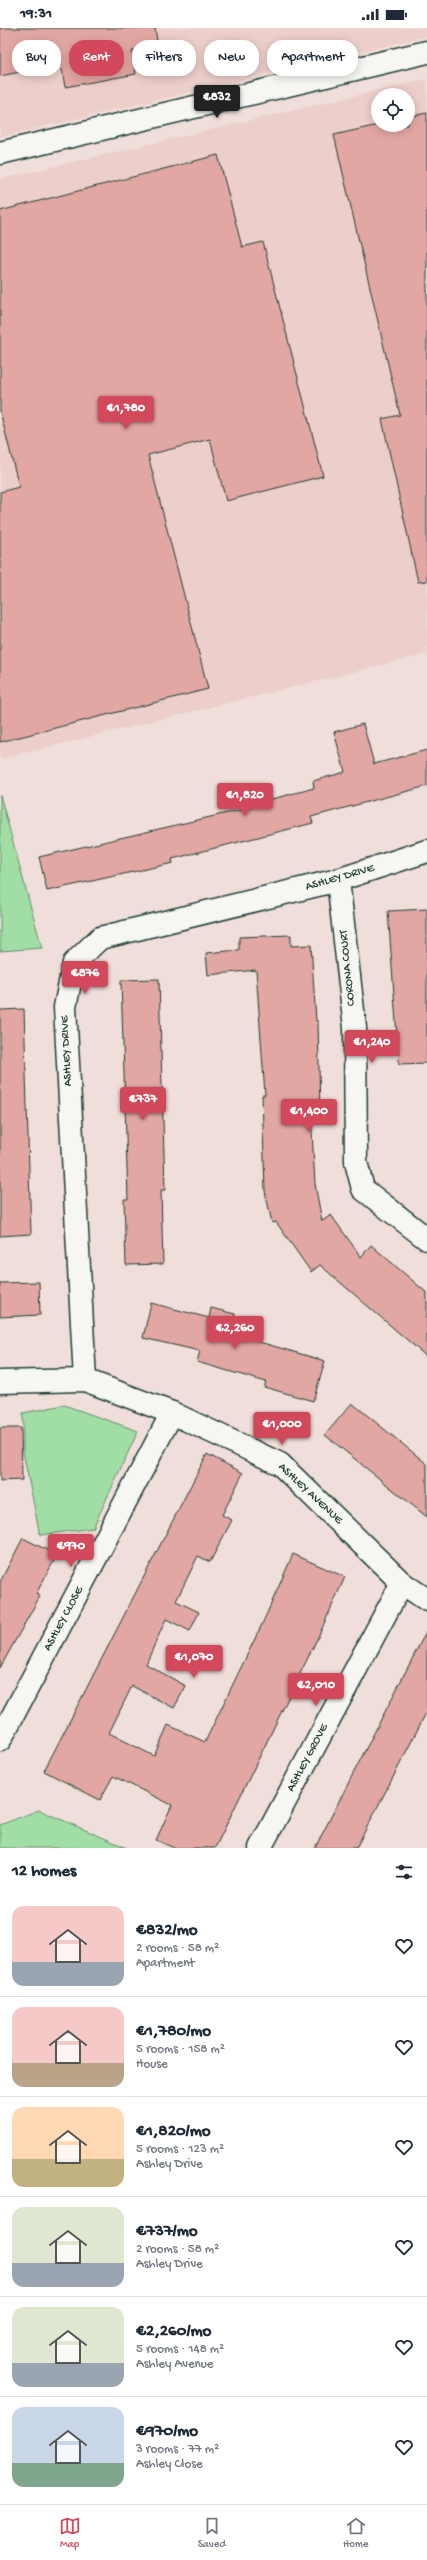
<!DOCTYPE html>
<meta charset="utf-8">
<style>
:root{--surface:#fff;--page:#f2f2f3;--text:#1f2937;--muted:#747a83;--line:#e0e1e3;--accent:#d1495b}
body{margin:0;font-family:"Gochi Hand",sans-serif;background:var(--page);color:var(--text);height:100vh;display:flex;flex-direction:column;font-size:15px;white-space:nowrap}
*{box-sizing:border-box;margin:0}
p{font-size:13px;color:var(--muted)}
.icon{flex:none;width:22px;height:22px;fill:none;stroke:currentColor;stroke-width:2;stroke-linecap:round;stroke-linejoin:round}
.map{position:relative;height:1820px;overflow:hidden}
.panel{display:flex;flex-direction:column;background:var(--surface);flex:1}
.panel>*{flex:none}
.guide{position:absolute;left:12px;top:12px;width:403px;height:36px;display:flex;gap:8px}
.fabs{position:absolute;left:371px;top:60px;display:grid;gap:8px}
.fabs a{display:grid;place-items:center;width:44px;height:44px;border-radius:50%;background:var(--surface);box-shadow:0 2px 10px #0003;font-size:20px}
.price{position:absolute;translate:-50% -34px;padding:0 9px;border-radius:4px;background:var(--accent);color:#fff;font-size:13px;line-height:26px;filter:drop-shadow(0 1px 2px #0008)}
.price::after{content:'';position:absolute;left:50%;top:24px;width:12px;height:9px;margin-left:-6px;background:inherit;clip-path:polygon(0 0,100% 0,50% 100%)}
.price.selected{background:#222;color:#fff}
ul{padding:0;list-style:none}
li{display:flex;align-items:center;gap:12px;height:100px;padding:0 12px}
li+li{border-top:1px solid var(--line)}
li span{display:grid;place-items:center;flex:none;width:112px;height:80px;border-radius:12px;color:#555}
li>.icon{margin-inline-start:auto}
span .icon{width:48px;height:48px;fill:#fffc;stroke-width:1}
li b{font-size:17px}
h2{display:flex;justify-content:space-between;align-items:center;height:48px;padding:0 12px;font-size:17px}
.tag{padding:0 14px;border-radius:16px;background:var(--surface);box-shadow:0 2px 10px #0003;font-size:14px;line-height:36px}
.tag.selected{background:var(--accent);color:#fff}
.status{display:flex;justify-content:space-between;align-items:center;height:28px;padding:0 20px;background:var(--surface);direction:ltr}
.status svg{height:11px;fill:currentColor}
.menu{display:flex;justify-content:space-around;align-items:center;height:56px;border-top:1px solid var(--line);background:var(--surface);font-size:11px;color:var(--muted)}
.menu a{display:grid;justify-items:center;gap:2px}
.menu .selected{color:var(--accent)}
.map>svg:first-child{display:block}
</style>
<div class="status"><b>19:31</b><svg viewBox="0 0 49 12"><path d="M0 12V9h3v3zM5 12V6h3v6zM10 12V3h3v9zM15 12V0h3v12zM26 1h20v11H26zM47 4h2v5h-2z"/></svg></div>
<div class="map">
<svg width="427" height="1820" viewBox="0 0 427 1820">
<rect width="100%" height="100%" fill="#f0deda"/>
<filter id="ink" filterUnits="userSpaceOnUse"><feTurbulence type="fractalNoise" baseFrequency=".025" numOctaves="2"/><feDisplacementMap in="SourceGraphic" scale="8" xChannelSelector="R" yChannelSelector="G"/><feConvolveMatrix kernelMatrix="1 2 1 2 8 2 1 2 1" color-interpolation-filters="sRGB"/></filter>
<g filter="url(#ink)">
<!-- built -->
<g fill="#ecceca" fill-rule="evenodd">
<polygon points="0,0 427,0 427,8 0,109"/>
<path d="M427 51V626L0 731V151ZM378 67H408V97H378Z"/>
</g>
<!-- green -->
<g fill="#a1dea5" stroke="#608e6c">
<polygon points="0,767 42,920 0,923"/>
<polygon points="64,1377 138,1403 93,1500 40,1507 23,1424 23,1385"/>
<polygon points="39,1782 127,1820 0,1820 0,1797"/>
</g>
<!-- building -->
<g fill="#e2a7a3" stroke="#1f3d34">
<polygon points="0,0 155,0 158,18 132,23 136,46 65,59 61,36 0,48"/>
<polygon points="427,85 427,553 418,554 382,391 400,387 334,107 378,97 408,97 408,89"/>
<polygon points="218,127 242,219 263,214 323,448 226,473 210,411 148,427 208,661 0,714 0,464 19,459 0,383 0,183"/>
<polygon points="363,696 374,736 427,722 427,758 311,789 313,795 172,831 173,835 47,863 39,829 253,779 253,776 314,760 313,753 345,744 334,704"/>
<polygon points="427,881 427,1035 399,1036 388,883"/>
<polygon points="291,907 291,918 311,917 316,993 318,993 320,1085 311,1086 315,1156 322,1193 331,1187 361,1229 371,1217 427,1265 427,1329 320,1237 311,1244 276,1194 272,1195 265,1163 262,1067 265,1067 256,942 208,947 206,925 239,922 239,909"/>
<polygon points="159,951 165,1162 161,1162 163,1236 126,1237 124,1171 128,1171 121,952"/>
<polygon points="24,981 31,1206 0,1208 0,982"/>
<polygon points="39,1254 40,1287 0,1289 0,1255"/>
<polygon points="151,1275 209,1290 211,1280 235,1286 232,1301 258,1308 256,1313 325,1333 313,1373 264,1359 266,1354 197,1334 200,1323 143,1310"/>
<polygon points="352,1375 427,1436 427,1489 325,1407"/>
<polygon points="0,1400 21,1400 22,1452 0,1453"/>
<polygon points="207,1426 243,1445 222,1487 232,1492 210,1534 198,1528 176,1573 199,1584 190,1603 166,1591 146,1636 186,1658 174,1680 132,1658 109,1705 154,1728 168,1697 205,1714 264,1592 293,1526 345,1549 318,1609 215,1820 174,1820 156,1812 172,1777 113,1748 100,1772 44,1743"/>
<polygon points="23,1510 57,1527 36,1566 40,1568 0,1640 0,1554"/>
<polygon points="427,1602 427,1683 400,1736 356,1820 315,1820"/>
</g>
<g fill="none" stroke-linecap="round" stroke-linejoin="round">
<defs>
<g id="minor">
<polyline points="0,125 427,24"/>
<polyline points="338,852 355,1000 356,1134 363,1161 427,1211"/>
<polyline points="85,1352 65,979 74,935 100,910 338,852 427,823"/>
<polyline points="0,1354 85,1352 172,1385 280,1436 402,1555 427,1572"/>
<polyline points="0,1712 172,1385"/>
<polyline points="260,1820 402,1555"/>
</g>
</defs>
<!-- minor casing -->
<use href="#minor" stroke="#1f3d34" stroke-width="25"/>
<!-- minor -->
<use href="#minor" stroke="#f6f6f2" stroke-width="22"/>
</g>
</g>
<g text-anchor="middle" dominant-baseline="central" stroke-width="3" stroke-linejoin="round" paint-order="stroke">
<!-- street labels -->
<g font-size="12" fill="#1f3d34" stroke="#f6f6f2">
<text transform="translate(340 850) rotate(-16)">ASHLEY DRIVE</text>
<text transform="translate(348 940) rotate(-96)">CORONA COURT</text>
<text transform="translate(67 1023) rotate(-93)">ASHLEY DRIVE</text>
<text transform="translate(310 1466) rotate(43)">ASHLEY AVENUE</text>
<text transform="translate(64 1591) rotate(-62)">ASHLEY CLOSE</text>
<text transform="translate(308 1730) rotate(-62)">ASHLEY GROVE</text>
</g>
</g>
</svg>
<div class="fabs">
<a><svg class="icon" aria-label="locate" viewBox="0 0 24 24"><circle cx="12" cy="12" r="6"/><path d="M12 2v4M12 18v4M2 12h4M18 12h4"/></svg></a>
</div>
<b class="price selected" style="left:217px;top:91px">€832</b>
<b class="price" style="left:126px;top:402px">€1,780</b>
<b class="price" style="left:245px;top:789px">€1,820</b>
<b class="price" style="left:85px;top:967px">€876</b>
<b class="price" style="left:372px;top:1036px">€1,240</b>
<b class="price" style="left:143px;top:1093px">€737</b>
<b class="price" style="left:309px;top:1105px">€1,400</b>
<b class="price" style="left:235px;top:1322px">€2,260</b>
<b class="price" style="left:282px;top:1418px">€1,000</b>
<b class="price" style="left:71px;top:1540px">€970</b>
<b class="price" style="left:194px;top:1651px">€1,070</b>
<b class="price" style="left:316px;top:1679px">€2,010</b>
<div class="guide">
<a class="tag">Buy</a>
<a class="tag selected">Rent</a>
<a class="tag">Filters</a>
<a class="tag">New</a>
<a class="tag">Apartment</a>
</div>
</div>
<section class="panel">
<h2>12 homes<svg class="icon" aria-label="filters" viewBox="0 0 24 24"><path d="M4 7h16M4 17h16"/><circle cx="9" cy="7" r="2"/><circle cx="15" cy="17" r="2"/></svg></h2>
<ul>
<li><span style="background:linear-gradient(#f6c9c9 70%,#9aa5b1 0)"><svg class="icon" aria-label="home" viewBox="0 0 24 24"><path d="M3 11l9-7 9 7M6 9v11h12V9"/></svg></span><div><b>€832/mo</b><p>2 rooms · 58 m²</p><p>Apartment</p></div><svg class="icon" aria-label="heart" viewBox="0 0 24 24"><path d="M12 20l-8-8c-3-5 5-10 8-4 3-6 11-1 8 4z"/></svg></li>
<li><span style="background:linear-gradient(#f6c9c9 70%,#b9a48a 0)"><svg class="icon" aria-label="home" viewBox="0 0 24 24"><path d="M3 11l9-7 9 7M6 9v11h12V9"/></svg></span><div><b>€1,780/mo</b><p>5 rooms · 158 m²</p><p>House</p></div><svg class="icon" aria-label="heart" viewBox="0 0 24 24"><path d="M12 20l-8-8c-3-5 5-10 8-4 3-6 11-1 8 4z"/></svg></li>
<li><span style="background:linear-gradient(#ffd9b3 65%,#c2b280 0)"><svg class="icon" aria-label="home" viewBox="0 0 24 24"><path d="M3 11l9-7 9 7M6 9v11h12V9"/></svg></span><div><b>€1,820/mo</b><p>5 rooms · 123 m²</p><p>Ashley Drive</p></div><svg class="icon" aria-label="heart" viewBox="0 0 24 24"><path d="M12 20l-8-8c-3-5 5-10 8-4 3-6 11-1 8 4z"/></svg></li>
<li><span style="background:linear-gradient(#dfe7d0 70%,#9aa5b1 0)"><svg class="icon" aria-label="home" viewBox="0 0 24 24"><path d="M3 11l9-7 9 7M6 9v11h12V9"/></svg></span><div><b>€737/mo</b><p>2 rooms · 58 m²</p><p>Ashley Drive</p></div><svg class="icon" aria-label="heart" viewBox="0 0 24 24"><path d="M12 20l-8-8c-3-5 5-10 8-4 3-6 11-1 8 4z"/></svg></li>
<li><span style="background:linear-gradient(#dfe7d0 70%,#9aa5b1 0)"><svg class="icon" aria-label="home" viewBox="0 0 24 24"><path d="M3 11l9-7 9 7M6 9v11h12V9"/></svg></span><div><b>€2,260/mo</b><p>5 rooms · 148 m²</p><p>Ashley Avenue</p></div><svg class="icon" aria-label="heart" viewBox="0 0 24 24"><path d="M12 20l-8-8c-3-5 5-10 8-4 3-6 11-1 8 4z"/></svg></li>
<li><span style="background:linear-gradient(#c9d6e8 70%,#7fa58c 0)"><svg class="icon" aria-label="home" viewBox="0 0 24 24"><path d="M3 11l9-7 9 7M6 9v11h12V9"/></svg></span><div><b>€970/mo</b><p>3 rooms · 77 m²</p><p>Ashley Close</p></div><svg class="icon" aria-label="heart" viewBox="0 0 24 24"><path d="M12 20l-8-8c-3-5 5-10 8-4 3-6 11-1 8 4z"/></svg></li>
</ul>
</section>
<nav class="menu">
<a class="selected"><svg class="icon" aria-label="map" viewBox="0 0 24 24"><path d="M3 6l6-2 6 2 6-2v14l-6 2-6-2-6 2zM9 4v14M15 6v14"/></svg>Map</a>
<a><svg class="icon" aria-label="saved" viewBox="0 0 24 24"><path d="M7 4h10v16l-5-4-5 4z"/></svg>Saved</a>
<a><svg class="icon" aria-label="home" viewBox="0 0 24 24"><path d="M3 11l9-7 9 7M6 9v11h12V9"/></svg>Home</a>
</nav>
